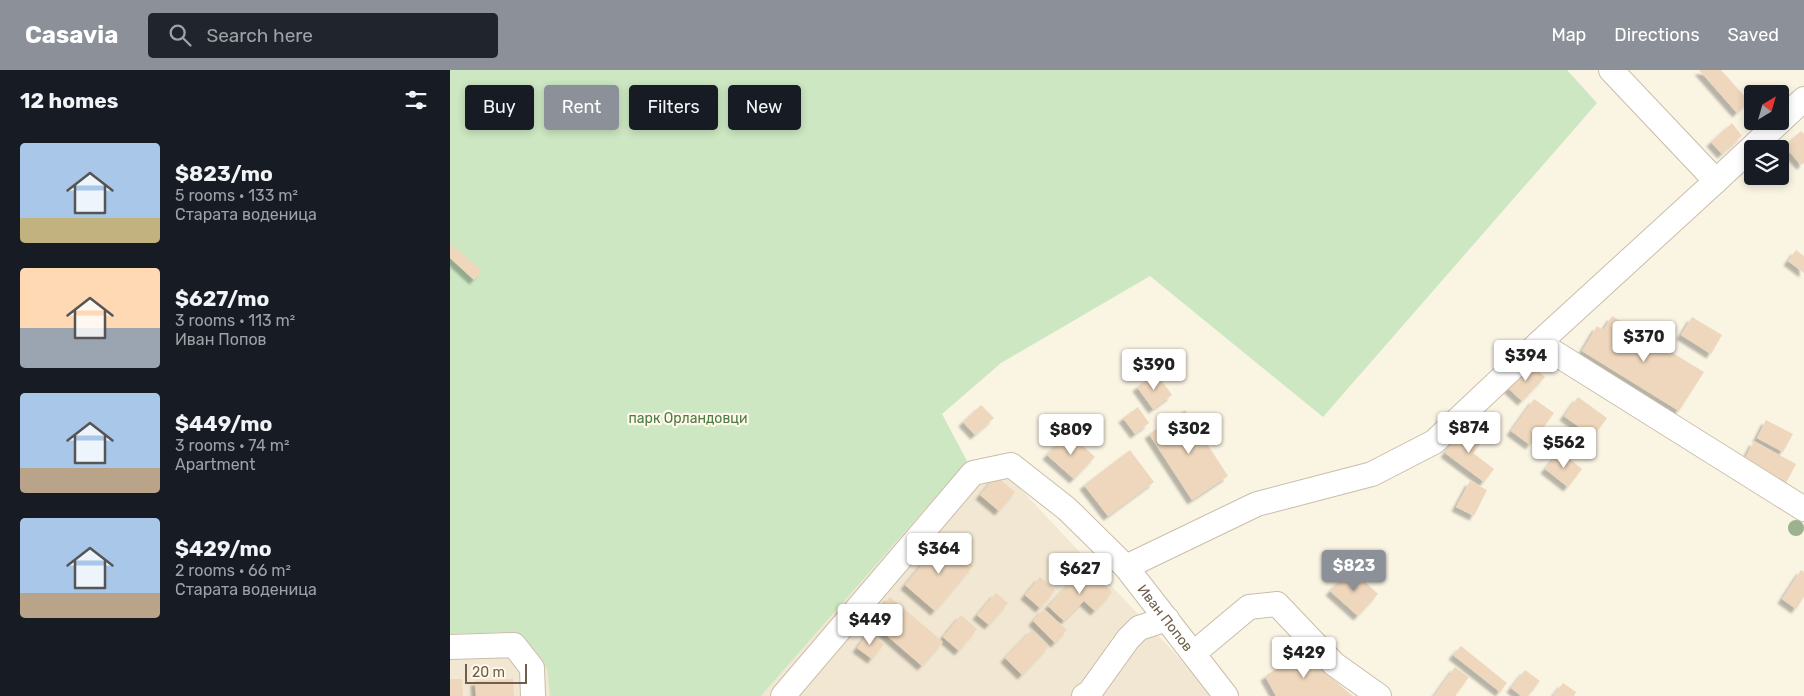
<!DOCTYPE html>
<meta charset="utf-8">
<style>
:root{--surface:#171b24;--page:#20242c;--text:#f1f3f6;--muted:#9ea1a6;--accent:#8c9099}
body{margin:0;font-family:Rubik,sans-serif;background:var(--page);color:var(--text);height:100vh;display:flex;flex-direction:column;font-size:19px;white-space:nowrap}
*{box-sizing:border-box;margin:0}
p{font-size:16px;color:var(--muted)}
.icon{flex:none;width:28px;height:28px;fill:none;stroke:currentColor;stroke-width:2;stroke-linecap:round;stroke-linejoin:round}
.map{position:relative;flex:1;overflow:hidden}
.sheet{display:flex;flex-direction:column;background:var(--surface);width:450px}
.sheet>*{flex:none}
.hud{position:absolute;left:15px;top:15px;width:475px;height:45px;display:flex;gap:10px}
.needle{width:32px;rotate:37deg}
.tools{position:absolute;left:1294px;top:15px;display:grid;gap:10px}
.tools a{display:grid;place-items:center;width:45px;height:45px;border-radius:5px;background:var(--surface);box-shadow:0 2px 8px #0003;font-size:25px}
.scale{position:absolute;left:15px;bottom:12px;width:62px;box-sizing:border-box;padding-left:5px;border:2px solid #705d4b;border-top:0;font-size:14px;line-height:18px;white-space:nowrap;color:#705d4b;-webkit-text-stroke:4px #fef8e8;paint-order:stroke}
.price{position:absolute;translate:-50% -42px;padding:0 11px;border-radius:5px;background:#fff;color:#222;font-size:16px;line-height:32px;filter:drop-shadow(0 1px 2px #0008)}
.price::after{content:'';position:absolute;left:50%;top:30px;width:15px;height:11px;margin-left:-8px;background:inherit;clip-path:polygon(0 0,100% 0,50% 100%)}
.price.on{background:var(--accent);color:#fff}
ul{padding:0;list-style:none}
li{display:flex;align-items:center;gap:15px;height:125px;padding:0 20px}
li span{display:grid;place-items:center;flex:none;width:140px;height:100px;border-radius:5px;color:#555}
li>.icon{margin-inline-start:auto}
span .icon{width:60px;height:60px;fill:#fffc;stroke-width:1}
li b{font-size:21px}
h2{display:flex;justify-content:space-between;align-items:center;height:60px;padding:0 20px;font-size:21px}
.pill{padding:0 18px;border-radius:5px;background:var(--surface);box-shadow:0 2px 8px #0003;font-size:18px;line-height:45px}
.pill.on{background:var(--accent);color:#fff}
header{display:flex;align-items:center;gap:30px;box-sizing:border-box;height:70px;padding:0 25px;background:var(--accent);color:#fff}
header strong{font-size:24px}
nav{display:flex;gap:28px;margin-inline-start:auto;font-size:18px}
.search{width:350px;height:45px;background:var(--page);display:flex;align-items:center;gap:12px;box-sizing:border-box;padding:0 18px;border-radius:5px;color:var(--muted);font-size:19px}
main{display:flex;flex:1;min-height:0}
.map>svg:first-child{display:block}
</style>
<header>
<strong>Casavia</strong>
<div class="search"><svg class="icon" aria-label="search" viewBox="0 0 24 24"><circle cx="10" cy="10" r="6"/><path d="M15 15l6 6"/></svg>Search here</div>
<nav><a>Map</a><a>Directions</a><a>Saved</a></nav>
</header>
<main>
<section class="sheet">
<h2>12 homes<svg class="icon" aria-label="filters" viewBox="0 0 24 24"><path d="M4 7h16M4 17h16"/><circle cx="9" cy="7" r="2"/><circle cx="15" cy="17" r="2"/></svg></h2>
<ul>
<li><span style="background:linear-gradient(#a9c7e8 75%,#c2b280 0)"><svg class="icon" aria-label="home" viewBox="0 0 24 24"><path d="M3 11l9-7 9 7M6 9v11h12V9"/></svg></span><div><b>$823/mo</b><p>5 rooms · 133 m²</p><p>Старата воденица</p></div></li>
<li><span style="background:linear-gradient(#ffd9b3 60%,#9aa5b1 0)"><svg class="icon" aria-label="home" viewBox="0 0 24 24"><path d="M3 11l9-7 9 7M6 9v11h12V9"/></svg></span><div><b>$627/mo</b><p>3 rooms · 113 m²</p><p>Иван Попов</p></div></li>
<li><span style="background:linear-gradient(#a9c7e8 75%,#b9a48a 0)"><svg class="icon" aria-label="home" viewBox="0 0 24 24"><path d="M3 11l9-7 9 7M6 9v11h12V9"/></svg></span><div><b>$449/mo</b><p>3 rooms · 74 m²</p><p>Apartment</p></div></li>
<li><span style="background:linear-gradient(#a9c7e8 75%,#b9a48a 0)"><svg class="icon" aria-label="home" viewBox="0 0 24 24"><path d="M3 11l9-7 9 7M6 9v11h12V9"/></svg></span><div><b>$429/mo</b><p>2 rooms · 66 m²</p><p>Старата воденица</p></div></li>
</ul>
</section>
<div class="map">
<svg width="1354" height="626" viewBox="0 0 1354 626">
<defs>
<filter id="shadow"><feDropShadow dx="-4.5" dy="4.5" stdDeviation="1" flood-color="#0004"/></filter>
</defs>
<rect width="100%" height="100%" fill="#faf4e3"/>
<!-- residential -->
<g fill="#f1e7d2">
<polygon points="517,391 562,410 765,626 311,626"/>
<polygon points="67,562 97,599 100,626 0,626 0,564"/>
</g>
<!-- green -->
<polygon fill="#cce7c2" points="0,0 1117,0 1147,33 873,347 700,206 551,293 492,344 517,391 311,626 100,626 97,599 67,562 0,564"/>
<!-- building -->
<g fill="#eed7bc" filter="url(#shadow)">
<polygon points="1249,0 1271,0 1299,31 1287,43"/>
<polygon points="1282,53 1292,66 1272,84 1261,72"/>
<polygon points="1351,61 1354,64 1354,93 1351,95 1334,76"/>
<polygon points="0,173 32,201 24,210 0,188"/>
<polygon points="1346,180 1354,186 1354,203 1338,191"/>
<polygon points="1162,246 1254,302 1229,341 1132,281 1147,256 1153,260"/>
<polygon points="1242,247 1272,265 1261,284 1231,265"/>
<polygon points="1080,294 1095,307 1072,331 1058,318"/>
<polygon points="706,303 722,325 703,339 687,317"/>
<polygon points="1128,327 1157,348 1143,367 1114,346"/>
<polygon points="1084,329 1104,343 1080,375 1061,361"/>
<polygon points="531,335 544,348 525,365 513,352"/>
<polygon points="688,337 699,353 685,364 673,348"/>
<polygon points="735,340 778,406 742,430 699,364"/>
<polygon points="1316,350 1343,364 1333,382 1307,368"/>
<polygon points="1015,356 1033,370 1023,383 1044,399 1034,412 995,383"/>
<polygon points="618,362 645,387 624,409 597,385"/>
<polygon points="1304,371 1346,394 1336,413 1294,390"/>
<polygon points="680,380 704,412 658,446 634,415"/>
<polygon points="1110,381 1132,399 1118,417 1095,399"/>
<polygon points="546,406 565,422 549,441 530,425"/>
<polygon points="1020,411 1037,420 1024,446 1006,437"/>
<polygon points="492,470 523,496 485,541 455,515"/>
<polygon points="636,497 662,522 645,541 634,531 614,551 598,536"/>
<polygon points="901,499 928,524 908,546 880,521"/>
<polygon points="1351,500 1354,502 1354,527 1346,539 1332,529"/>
<polygon points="590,507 605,520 590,538 575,525"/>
<polygon points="546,523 558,533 539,555 527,545"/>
<polygon points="440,527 493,572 472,596 420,551"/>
<polygon points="594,539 617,560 605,573 583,551"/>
<polygon points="511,545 527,559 509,581 493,567"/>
<polygon points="582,560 599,576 572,605 555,588"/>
<polygon points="419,562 434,574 422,589 407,578"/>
<polygon points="1011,576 1057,613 1050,622 1003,585"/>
<polygon points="860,579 873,601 903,626 826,626 815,606"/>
<polygon points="1005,597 1019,607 1005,626 984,626"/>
<polygon points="1075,600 1090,611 1078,626 1071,626 1061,618"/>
<polygon points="0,609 12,609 13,626 0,626"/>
<polygon points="63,609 64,626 26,626 25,611"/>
<polygon points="1113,613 1126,622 1124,626 1103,626"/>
</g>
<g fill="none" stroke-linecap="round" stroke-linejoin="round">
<defs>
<g id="minor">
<polyline points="1161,0 1266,111"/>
<polyline points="1089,273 1354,439"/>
<polyline points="676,497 807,434 922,404 984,372 1089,273 1266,111 1354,29"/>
<polyline points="0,577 64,575 82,598 83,626"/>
<polyline points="744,583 799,537 827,534 884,594 929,626"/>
<path id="s1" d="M333 626 523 403 561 395 617 439 676 497 776 626"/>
<polyline points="634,626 640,622 678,569 689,558 717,549"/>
</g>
</defs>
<!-- minor casing -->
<use href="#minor" stroke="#cabdaa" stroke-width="26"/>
<!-- minor -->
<use href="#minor" stroke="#fff" stroke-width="24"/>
</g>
<!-- trees -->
<circle fill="#9cb18d" cx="1346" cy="458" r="8"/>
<g text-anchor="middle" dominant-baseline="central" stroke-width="4.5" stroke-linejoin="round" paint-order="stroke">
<!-- park labels -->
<g font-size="14" fill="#4f7b46" stroke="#fef8e8">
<text x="238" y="348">парк Орландовци</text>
</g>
<!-- street labels -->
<g font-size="14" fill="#705d4b" stroke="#fef8e8">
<text stroke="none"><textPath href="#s1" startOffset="550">Иван Попов</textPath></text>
</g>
</g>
</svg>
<div class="tools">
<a><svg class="needle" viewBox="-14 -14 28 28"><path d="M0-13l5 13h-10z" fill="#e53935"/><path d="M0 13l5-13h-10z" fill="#9ea1a6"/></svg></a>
<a><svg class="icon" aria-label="layers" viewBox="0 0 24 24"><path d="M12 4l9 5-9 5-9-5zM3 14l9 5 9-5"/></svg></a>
</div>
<div class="scale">20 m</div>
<b class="price" style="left:1194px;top:293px">$370</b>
<b class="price" style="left:1076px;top:312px">$394</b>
<b class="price" style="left:704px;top:321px">$390</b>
<b class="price" style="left:1019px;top:384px">$874</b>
<b class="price" style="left:739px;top:385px">$302</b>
<b class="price" style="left:621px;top:386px">$809</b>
<b class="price" style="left:1114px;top:399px">$562</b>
<b class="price" style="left:489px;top:505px">$364</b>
<b class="price on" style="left:904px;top:522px">$823</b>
<b class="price" style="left:630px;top:525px">$627</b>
<b class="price" style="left:420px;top:576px">$449</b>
<b class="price" style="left:854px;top:609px">$429</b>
<div class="hud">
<a class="pill">Buy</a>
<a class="pill on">Rent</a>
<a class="pill">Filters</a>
<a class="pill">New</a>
</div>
</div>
</main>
